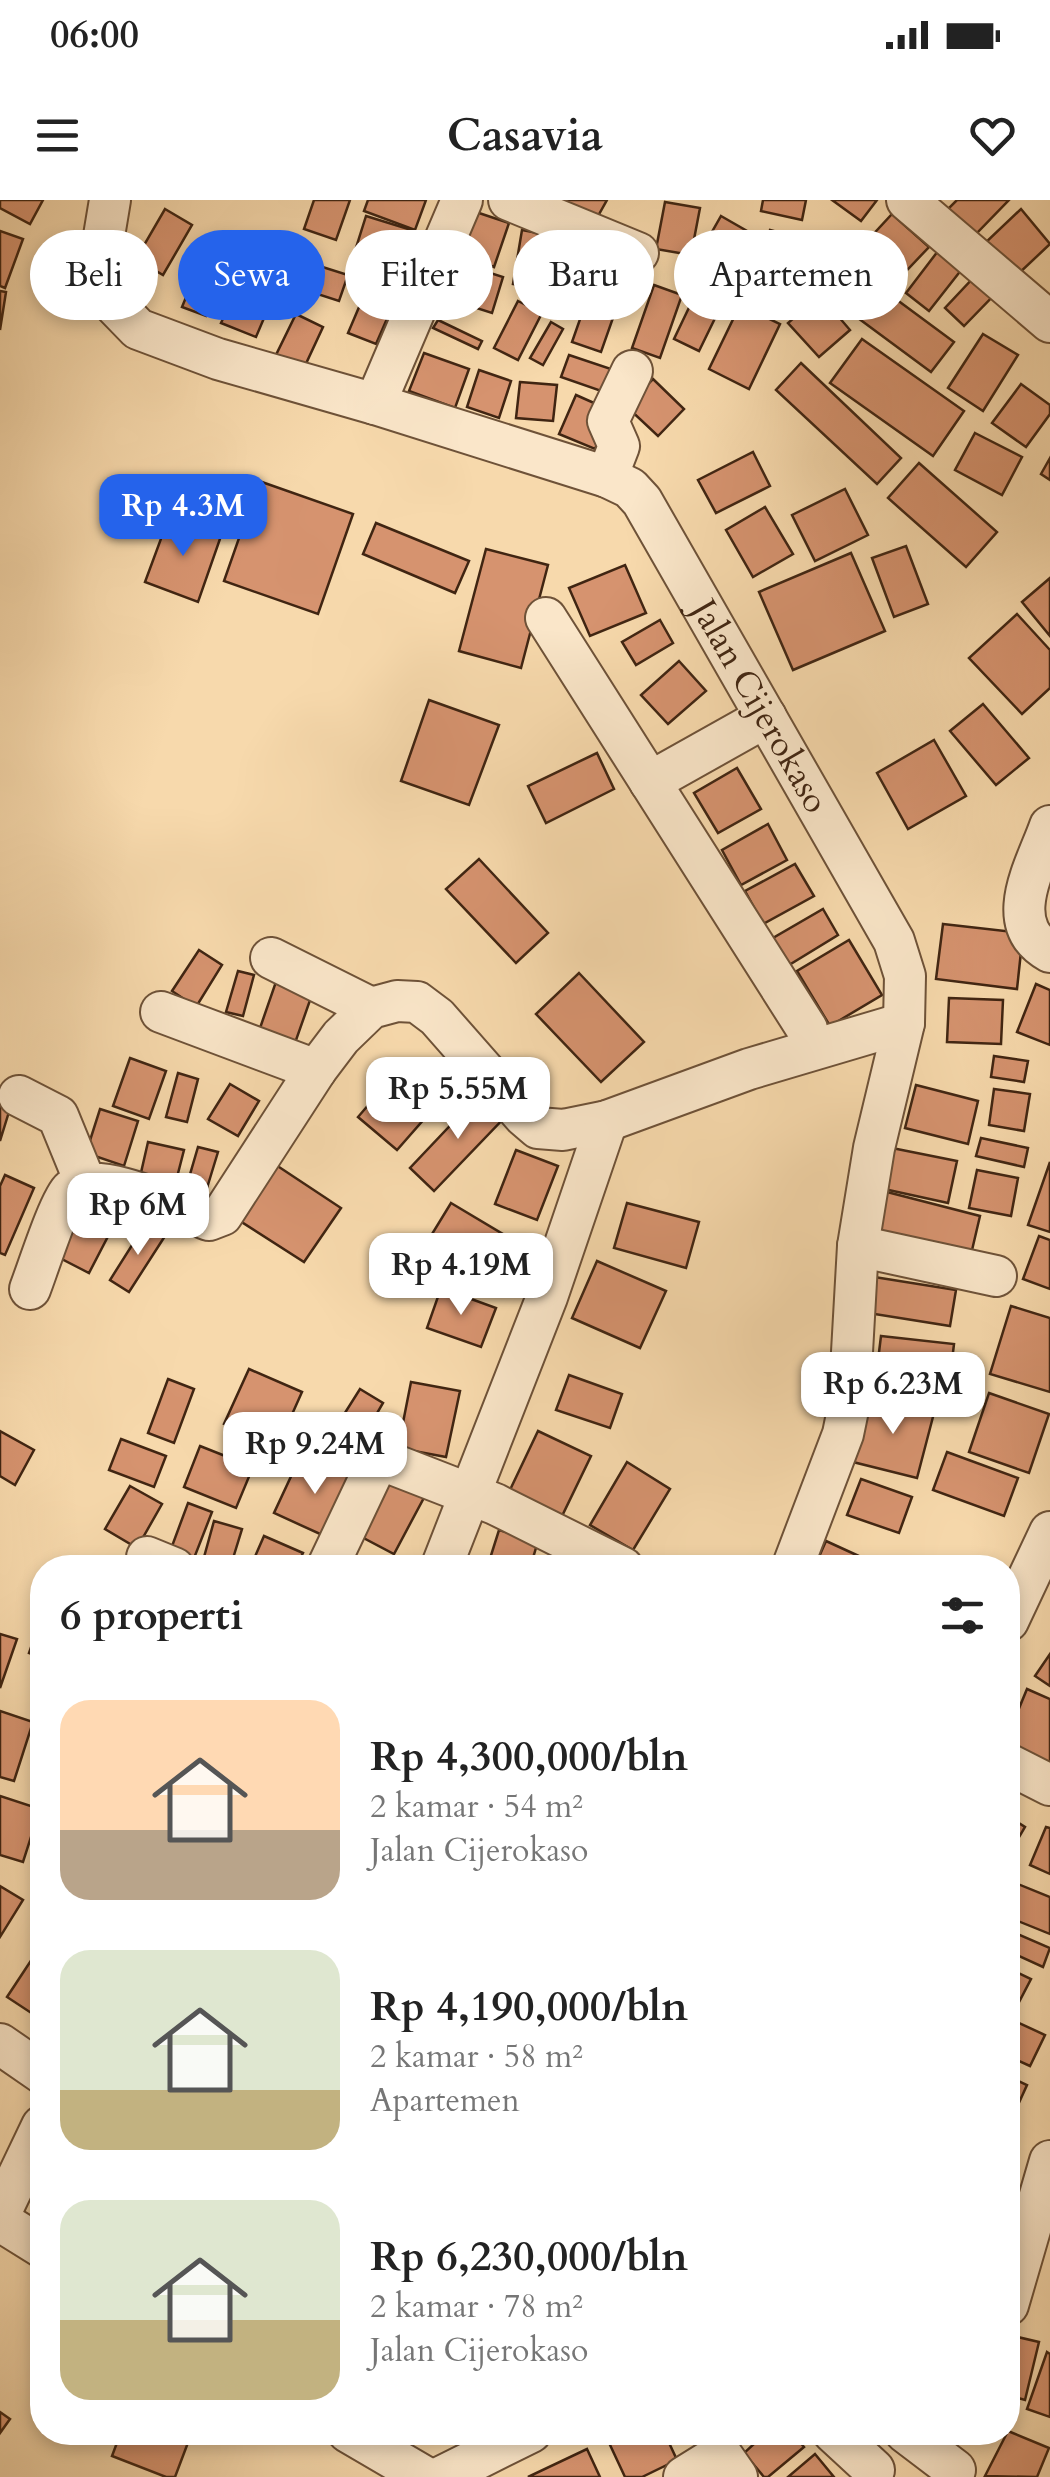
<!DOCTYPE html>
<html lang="id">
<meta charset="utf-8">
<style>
:root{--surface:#fff;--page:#f2f2f2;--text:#222;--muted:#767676;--accent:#2563eb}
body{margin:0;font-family:Cardo,serif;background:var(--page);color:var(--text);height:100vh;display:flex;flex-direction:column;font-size:38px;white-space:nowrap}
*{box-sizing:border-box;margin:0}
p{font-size:32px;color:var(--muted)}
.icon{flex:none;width:55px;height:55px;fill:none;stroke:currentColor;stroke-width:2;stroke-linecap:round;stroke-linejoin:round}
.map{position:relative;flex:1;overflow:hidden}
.drawer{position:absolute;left:30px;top:1355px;width:990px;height:890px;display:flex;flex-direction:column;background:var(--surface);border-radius:40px;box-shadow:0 5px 15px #0003}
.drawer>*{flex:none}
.banner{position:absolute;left:30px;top:30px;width:990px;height:90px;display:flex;gap:20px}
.price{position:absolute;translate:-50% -85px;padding:0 22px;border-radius:20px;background:#fff;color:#222;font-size:32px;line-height:65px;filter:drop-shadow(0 2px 5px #0008)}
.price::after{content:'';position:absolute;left:50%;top:60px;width:30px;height:22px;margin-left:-15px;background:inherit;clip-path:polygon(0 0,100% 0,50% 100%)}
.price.active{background:var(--accent);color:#fff}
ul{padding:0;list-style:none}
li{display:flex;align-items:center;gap:30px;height:250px;padding:0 30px}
li span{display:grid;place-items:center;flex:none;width:280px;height:200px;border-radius:30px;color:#555}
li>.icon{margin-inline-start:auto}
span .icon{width:120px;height:120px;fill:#fffc;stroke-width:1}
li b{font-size:42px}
h2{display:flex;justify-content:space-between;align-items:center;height:120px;padding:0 30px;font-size:42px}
.pill{padding:0 35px;border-radius:45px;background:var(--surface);box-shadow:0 5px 15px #0003;font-size:35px;line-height:90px}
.pill.active{background:var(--accent);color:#fff}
.status{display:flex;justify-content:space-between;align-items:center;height:70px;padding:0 50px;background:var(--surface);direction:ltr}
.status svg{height:28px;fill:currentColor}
header{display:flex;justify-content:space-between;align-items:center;height:130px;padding:0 30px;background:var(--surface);font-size:45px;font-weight:700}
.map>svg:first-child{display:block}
</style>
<div class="status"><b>06:00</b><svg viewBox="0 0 49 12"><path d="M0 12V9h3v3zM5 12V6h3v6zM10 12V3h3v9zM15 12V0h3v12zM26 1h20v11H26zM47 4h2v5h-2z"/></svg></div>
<header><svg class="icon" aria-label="menu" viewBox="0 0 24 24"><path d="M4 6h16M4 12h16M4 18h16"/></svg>Casavia<svg class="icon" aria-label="heart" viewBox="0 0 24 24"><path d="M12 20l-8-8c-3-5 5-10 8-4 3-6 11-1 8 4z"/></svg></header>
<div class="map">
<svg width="1050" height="2277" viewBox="0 0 1050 2277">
<rect width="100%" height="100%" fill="#f7d9ac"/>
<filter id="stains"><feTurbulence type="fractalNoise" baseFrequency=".002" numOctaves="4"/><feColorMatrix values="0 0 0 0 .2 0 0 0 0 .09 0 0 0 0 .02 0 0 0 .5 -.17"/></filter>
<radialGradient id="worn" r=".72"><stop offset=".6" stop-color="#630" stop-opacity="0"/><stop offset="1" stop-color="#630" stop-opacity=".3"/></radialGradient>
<!-- building -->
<g fill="#d6936f" stroke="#402512" stroke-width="2.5">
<polygon points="0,0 43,0 30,24 0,8"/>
<polygon points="314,0 350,0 336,40 304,29"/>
<polygon points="368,0 426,0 415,30 364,11"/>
<polygon points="560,0 607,0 593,25"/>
<polygon points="763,0 806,0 802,20 761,11"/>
<polygon points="832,0 877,0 861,21"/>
<polygon points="957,0 1009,0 975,35 948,9"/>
<polygon points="665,2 700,8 691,55 656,49"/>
<polygon points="165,9 192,25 163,75 136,59"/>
<polygon points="1021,9 1050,44 1015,77 984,44"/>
<polygon points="473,11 509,23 494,67 457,53"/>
<polygon points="892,14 929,47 892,86 856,53"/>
<polygon points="366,16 418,32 406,67 355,51"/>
<polygon points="721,16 754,35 729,79 696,60"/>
<polygon points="522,30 543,34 534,88 513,84"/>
<polygon points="770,30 803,39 791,85 758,75"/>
<polygon points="0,31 23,39 5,88 0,86"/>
<polygon points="247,38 295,55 285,81 238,64"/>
<polygon points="210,39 233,48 206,116 182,107"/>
<polygon points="561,50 588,57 576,105 549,98"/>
<polygon points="938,51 962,69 929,111 906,93"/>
<polygon points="839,57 954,142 931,172 816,87"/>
<polygon points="456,62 503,77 492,113 445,98"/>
<polygon points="313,64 348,75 339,101 305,90"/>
<polygon points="598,68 627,78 601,152 572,142"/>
<polygon points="976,75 996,93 964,126 945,108"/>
<polygon points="654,85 682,95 660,158 632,148"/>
<polygon points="368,86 396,98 376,144 348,133"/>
<polygon points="236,90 270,104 256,137 221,123"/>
<polygon points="0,91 6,92 0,130"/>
<polygon points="695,95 721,106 699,151 674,139"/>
<polygon points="820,95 850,130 819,157 788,123"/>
<polygon points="518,101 542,113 518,160 494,148"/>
<polygon points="740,105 780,124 749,189 709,169"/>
<polygon points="296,114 323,127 303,170 275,157"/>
<polygon points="438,120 482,141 478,149 433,128"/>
<polygon points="551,122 563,129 543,165 530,158"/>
<polygon points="983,134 1018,155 983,211 948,188"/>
<polygon points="862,139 964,211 933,256 830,183"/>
<polygon points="424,153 469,169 455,208 409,191"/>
<polygon points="569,155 611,169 604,192 561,177"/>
<polygon points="801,163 901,258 877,284 776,190"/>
<polygon points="479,170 511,181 499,218 467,207"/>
<polygon points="653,179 684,209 658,236 626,206"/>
<polygon points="520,182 557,185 553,221 516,218"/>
<polygon points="1021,184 1050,205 1050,214 1026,247 992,223"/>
<polygon points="576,195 612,211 595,249 559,234"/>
<polygon points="975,233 1022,257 1002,295 955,270"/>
<polygon points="753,252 770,286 716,313 698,280"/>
<polygon points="1050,258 1050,280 1041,274"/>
<polygon points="919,263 997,332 966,367 888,298"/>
<polygon points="259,281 353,314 318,414 224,381"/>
<polygon points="845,289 868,335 815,361 792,315"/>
<polygon points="765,307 793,354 753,377 726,330"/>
<polygon points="169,317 221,336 198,402 145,382"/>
<polygon points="376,323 469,361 455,393 363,354"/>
<polygon points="906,346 928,404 894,417 872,358"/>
<polygon points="486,349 548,365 521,468 459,451"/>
<polygon points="851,353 885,431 793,470 759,392"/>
<polygon points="625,365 646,413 590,436 569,388"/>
<polygon points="1050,378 1050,436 1022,402"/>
<polygon points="1017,414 1050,450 1050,488 1022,514 969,458"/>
<polygon points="660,420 673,443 636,465 622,442"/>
<polygon points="679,461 706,491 668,524 641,495"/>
<polygon points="429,500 499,525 469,605 401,581"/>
<polygon points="983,504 1029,558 996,585 950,531"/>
<polygon points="934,540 966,596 908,629 877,573"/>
<polygon points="597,553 614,589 546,623 528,586"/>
<polygon points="737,568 761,609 718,633 694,593"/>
<polygon points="768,624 787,660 741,685 722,650"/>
<polygon points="479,659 548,733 516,763 446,689"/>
<polygon points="795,664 814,696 763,724 745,691"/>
<polygon points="823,709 838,735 789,765 773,738"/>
<polygon points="943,724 1023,733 1017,789 936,779"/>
<polygon points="849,740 882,795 830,826 797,771"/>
<polygon points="199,750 222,765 196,807 172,791"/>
<polygon points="238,771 254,775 243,816 226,812"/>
<polygon points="279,773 315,786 295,843 259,831"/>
<polygon points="579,773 644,842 601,882 536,814"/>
<polygon points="1036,784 1050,790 1050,845 1017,832"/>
<polygon points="949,798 1003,800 1001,844 947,842"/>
<polygon points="994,856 1028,861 1024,882 991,877"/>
<polygon points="130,858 166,871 149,919 113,906"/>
<polygon points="407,860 446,894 397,950 358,917"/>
<polygon points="178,873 198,879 187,922 166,917"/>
<polygon points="230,884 259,901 238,936 208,919"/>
<polygon points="916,885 978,901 968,944 905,928"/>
<polygon points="994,889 1030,894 1024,931 989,925"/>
<polygon points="481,893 506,916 434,991 410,968"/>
<polygon points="0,898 12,902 0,941"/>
<polygon points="100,909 138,921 124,966 86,953"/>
<polygon points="981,938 1028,948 1024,967 976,956"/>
<polygon points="148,942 184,950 175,985 140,977"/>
<polygon points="198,947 218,952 203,1001 184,995"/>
<polygon points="892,948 957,961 948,1003 884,989"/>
<polygon points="516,950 558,966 537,1020 495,1004"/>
<polygon points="1050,962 1050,1032 1028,1025"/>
<polygon points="273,963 341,1008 304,1062 237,1019"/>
<polygon points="977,970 1018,978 1011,1016 969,1008"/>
<polygon points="5,975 34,988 5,1055 0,1053 0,986"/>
<polygon points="887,992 980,1016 969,1063 875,1040"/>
<polygon points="80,1000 117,1019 89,1073 52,1054"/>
<polygon points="451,1003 523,1046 504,1078 432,1034"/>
<polygon points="627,1003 699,1022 686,1068 614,1048"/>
<polygon points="146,1023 165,1036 129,1092 110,1080"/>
<polygon points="1039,1036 1050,1040 1050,1089 1023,1079"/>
<polygon points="597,1061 666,1091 640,1148 572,1118"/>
<polygon points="868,1076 956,1090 950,1126 862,1112"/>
<polygon points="441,1088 496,1108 481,1147 427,1128"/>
<polygon points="1011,1106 1050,1118 1050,1192 990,1174"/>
<polygon points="881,1136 954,1144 948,1194 875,1185"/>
<polygon points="249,1169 302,1192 277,1248 224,1224"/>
<polygon points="569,1175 622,1194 610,1228 556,1210"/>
<polygon points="168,1179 194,1189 174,1243 148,1233"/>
<polygon points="411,1182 460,1191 446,1257 398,1248"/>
<polygon points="360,1189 383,1203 361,1241 336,1227"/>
<polygon points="989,1193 1049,1214 1029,1273 969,1252"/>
<polygon points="869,1197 934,1213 917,1278 853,1262"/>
<polygon points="0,1231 34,1250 15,1285 0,1276"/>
<polygon points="538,1231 591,1256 562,1316 509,1292"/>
<polygon points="121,1239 166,1256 154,1287 109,1270"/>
<polygon points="200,1246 253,1267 236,1308 184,1287"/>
<polygon points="947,1252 1018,1278 1004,1316 933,1290"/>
<polygon points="301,1255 356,1280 329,1338 274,1313"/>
<polygon points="627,1262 670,1289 633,1350 590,1325"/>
<polygon points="389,1273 427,1292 394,1354 356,1334"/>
<polygon points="861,1279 912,1297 899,1333 847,1315"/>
<polygon points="130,1286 162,1304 137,1348 105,1329"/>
<polygon points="188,1303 212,1312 191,1366 168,1357"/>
<polygon points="214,1321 242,1329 230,1368 201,1368"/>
<polygon points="499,1330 538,1341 530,1368 487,1368"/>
<polygon points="264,1336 303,1353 296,1368 250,1368"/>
<polygon points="826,1341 885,1368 814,1368"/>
<polygon points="42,1416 42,1458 29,1453"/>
<polygon points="0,1434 17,1439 0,1488"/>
<polygon points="1050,1454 1050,1486 1035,1476"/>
<polygon points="1027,1489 1050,1499 1050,1565 1008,1548 1008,1535"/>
<polygon points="0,1511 33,1522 14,1581 0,1577"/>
<polygon points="0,1596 40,1609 23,1662 0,1655"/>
<polygon points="1008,1616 1025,1627 1008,1656"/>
<polygon points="1046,1627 1050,1628 1050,1674 1030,1665"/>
<polygon points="42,1652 42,1679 34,1676"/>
<polygon points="1008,1680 1050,1697 1050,1734 1008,1717"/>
<polygon points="0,1686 23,1700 0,1737"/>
<polygon points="1008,1730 1050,1748 1043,1767 1008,1751"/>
<polygon points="36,1753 42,1757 42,1820 7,1797"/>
<polygon points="1008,1768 1031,1779 1018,1804 1008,1798"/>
<polygon points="1008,1818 1045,1835 1030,1866 1008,1856"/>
<polygon points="1008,1876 1027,1885 1008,1927"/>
<polygon points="1009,2135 1039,2142 1025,2200 1008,2195"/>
<polygon points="1047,2152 1050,2154 1050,2217 1027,2209"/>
<polygon points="0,2212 10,2219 0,2233"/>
<polygon points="1008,2231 1049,2248 1037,2277 985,2276"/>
<polygon points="121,2232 192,2232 175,2277 166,2277 112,2256"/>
<polygon points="604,2232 664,2232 677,2260 642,2277 625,2277"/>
<polygon points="722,2232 751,2232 737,2247"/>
<polygon points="767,2232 792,2232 804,2247 768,2277 764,2277 744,2253"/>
<polygon points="587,2249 600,2277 528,2277"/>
<polygon points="815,2254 834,2277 788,2277"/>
</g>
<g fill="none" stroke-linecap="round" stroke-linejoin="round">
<defs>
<g id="street">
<path id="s1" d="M110 0 102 48 105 95 138 129 218 159 375 204 607 277 630 288 642 301 894 741 905 776 904 823 874 948 858 1046 849 1205 843 1234 792 1368"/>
<polyline points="509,0 638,53"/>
<polyline points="907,0 1050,122"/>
<polyline points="375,204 462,0"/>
<polyline points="607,277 619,246 608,221 632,171"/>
<polyline points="546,418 807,829"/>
<polyline points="650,582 766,517"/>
<path d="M1050 626C1036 666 1000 724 1050 752"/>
<polyline points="271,758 371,808"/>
<polyline points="161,812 316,870"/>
<polyline points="19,896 58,916 85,982"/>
<polyline points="858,1046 996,1076"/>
<path d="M30 1089C37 1071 60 999 71 990 96 968 179 1009 209 1020L222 1015 316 870 341 837 371 808 397 801 417 802 437 817 524 916 538 928 563 930 607 921 749 869 904 823"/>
<polyline points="147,1357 174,1368"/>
<polyline points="327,1368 374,1269 387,1262 495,1304 623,1368"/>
<polyline points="441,1368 547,1097 607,921"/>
<polyline points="1008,1421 1050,1332"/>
<polyline points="1008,1564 1050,1585"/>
<polyline points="0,1844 42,1873"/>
<polyline points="0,2014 42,1926"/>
<polyline points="0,2021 42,2047"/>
<polyline points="1008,2105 1050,1961"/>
<polyline points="348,2232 425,2277"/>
<polyline points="833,2232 874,2270"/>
<polyline points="905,2232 955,2270"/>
<polyline points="441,2277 531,2232"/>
<polyline points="684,2277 721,2254 737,2277"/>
</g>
</defs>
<!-- street casing -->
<use href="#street" stroke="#6e5238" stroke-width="44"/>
<!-- street -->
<use href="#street" stroke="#fae6c9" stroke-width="40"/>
</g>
<g text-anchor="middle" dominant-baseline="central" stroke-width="9" stroke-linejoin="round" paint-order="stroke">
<!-- street labels -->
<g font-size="35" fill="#402512" stroke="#fae6c9">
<text stroke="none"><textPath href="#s1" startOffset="915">Jalan Cijerokaso</textPath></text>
</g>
</g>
<rect width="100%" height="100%" filter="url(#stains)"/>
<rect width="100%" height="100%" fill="url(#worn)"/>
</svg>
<b class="price active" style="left:183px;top:359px">Rp 4.3M</b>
<b class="price" style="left:458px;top:942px">Rp 5.55M</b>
<b class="price" style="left:138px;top:1058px">Rp 6M</b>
<b class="price" style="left:461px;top:1118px">Rp 4.19M</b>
<b class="price" style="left:893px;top:1237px">Rp 6.23M</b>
<b class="price" style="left:315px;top:1297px">Rp 9.24M</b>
<div class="banner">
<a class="pill">Beli</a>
<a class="pill active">Sewa</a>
<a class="pill">Filter</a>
<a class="pill">Baru</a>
<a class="pill">Apartemen</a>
</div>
<section class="drawer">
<h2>6 properti<svg class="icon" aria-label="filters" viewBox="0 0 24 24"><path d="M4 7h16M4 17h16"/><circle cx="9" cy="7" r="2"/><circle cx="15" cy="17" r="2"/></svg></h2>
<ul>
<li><span style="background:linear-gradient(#ffd9b3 65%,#b9a48a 0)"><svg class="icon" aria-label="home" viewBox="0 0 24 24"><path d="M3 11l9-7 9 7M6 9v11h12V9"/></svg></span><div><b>Rp 4,300,000/bln</b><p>2 kamar · 54 m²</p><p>Jalan Cijerokaso</p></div></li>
<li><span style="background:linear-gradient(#dfe7d0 70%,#c2b280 0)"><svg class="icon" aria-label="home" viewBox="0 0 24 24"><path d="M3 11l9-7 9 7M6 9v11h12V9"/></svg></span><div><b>Rp 4,190,000/bln</b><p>2 kamar · 58 m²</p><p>Apartemen</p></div></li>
<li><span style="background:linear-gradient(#dfe7d0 60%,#c2b280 0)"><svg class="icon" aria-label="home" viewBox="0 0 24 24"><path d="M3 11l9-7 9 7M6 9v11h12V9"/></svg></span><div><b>Rp 6,230,000/bln</b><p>2 kamar · 78 m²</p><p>Jalan Cijerokaso</p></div></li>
</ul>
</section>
</div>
